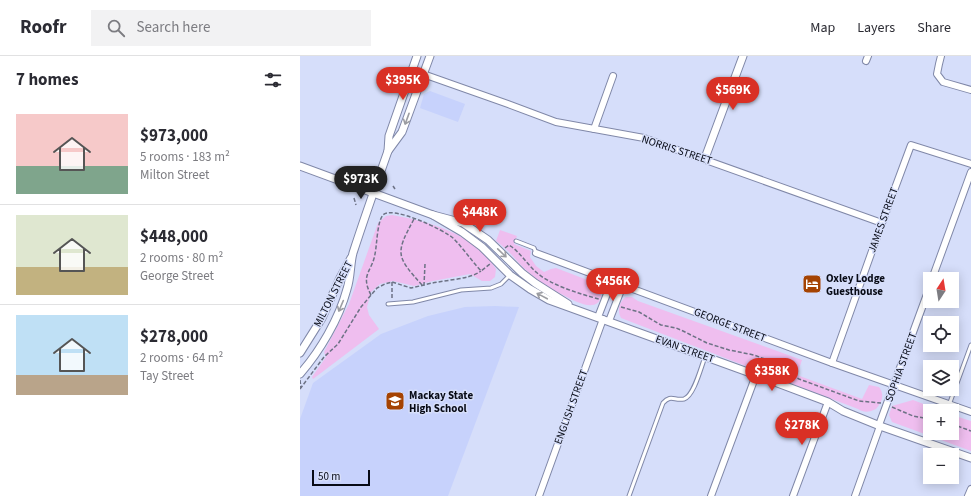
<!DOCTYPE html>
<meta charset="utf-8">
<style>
:root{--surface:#fff;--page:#f2f2f3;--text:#2b2b33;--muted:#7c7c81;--line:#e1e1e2;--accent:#d93025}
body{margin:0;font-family:"Source Sans 3",sans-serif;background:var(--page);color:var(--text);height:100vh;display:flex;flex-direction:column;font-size:15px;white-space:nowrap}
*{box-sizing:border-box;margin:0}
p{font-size:13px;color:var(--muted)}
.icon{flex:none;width:22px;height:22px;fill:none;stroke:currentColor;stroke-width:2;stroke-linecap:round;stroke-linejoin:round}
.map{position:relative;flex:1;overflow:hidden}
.side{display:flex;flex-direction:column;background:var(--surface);width:300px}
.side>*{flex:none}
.needle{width:26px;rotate:12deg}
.fabs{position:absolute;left:623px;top:216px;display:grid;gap:8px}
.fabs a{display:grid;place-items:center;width:36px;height:36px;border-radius:0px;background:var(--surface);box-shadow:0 2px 10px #0003;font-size:20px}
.scale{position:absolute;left:12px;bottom:10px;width:58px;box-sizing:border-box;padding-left:4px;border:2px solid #080b16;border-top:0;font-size:11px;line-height:14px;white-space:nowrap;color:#080b16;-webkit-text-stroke:3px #d6defa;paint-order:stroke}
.price{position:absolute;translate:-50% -34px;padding:0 9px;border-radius:14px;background:var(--accent);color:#fff;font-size:13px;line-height:26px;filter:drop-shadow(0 1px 2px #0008)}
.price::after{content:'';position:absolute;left:50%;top:24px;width:12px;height:9px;margin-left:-6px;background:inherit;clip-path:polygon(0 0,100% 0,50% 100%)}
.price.current{background:#222;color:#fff}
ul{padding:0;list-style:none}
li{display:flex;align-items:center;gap:12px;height:100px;padding:0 16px}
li+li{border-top:1px solid var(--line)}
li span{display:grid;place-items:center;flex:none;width:112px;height:80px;border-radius:0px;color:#555}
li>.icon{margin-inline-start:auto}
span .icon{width:48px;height:48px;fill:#fffc;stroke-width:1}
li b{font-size:17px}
h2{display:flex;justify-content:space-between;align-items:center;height:48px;padding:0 16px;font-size:17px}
header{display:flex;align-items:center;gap:24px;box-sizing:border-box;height:56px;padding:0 20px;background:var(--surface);border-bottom:1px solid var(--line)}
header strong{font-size:19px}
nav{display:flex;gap:22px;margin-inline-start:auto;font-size:14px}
.search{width:280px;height:36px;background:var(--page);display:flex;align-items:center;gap:10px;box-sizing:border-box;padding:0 14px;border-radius:0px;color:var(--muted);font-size:15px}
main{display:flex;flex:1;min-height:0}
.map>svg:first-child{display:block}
</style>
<header>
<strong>Roofr</strong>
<div class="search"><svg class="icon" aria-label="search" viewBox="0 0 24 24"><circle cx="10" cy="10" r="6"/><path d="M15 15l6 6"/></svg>Search here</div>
<nav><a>Map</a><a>Layers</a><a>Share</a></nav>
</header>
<main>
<section class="side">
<h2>7 homes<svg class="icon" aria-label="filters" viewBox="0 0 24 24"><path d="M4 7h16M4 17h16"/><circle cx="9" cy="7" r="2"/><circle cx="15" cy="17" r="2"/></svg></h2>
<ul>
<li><span style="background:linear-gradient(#f6c9c9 65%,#7fa58c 0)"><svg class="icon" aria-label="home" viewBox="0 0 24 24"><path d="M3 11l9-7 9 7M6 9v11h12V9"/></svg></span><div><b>$973,000</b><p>5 rooms · 183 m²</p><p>Milton Street</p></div></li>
<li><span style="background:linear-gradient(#dfe7d0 65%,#c2b280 0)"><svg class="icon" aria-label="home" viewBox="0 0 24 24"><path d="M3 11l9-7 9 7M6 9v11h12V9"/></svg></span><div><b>$448,000</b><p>2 rooms · 80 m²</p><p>George Street</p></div></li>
<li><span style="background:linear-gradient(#bfe0f5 75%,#b9a48a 0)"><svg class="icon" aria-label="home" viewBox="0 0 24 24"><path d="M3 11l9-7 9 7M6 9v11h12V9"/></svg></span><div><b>$278,000</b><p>2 rooms · 64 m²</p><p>Tay Street</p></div></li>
</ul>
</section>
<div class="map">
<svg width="671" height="440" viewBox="0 0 671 440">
<rect width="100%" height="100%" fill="#d6defa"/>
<!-- built -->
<g fill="#c7d2fc">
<polygon points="130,35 165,48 158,66 120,52 124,38"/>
<polygon points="195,250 219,251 148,440 0,440 0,363 13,327 81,278 128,260 165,251"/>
</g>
<!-- green -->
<g fill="#efbeef">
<path d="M92 159C131 166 174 178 196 213L195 221 190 225H182L170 218 133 225 114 230 93 225 80 228 71 236 67 251 69 259 79 273 13 323 12 321 26 301 24 296 49 248 78 167 86 160Z"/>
<path d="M200 174 217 180 214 188 231 195 230 201 236 210 244 216 251 213 256 212 298 228C301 232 301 236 301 240 298 258 274 245 265 240 252 234 238 225 227 215 220 209 214 201 208 195 204 191 200 188 196 185Z"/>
<path d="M326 241H332L338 245 502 304 497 319 562 343 569 329 579 331C585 339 582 346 576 353 570 356 564 357 558 353L321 262C317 255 319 246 326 241Z"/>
<polygon points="613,344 642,355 630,355 630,377 652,377 652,359 671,365 671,395 592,366 589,359 592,350"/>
</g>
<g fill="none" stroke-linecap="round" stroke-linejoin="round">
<defs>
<g id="service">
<polyline points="216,185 234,192 236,197"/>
<polyline points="88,248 113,246 161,234 191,232 201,228 210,219"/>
<polyline points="649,349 671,289"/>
<path d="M329 440 363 347C371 338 374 345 384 343 394 340 401 311 405 301"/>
</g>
<g id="minor">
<polyline points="641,0 639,8 637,18 643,26 671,34"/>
<polyline points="566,5 568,0"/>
<polyline points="123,18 208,48 256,66 344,82 582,167"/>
<polyline points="294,73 313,20"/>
<polyline points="236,197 532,307 671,356"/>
<polyline points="632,223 671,116"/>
<polyline points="298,261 312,225"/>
<polyline points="309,265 323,229"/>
<polyline points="532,307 582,167 611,89 671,108"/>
<polyline points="579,369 630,230"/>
<polyline points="239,440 303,263"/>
<polyline points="411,440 456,319"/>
<polyline points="493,440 528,346"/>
<polyline points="555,440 580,370"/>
<polyline points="668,440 671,433"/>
</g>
<g id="tertiary">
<polyline points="88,95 102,76 130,0"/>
<polyline points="405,102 443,0"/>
<polyline points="0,110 133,159 163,167 188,184 222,217 235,227 268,248"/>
<polyline points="133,159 162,176 182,191 210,219 230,233 249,244 456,319 528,346 543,355 580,370 671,402"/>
<polyline points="0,297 22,262 39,224 51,202"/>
<path d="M0 318C20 295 39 263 47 233 51 221 50 208 53 197 64 163 76 129 88 95L89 80 117 0"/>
</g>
</defs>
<!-- service casing -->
<use href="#service" stroke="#8088a8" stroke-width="5"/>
<!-- minor casing -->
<use href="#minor" stroke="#8088a8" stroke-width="8"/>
<!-- tertiary casing -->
<use href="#tertiary" stroke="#8088a8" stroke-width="9"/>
<!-- path -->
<g stroke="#6d7285" stroke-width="1.5" stroke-dasharray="4 2" stroke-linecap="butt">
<polyline points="60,122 64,121"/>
<polyline points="93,130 95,133"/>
<polyline points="54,142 56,149"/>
<path d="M114 163C95 198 96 200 122 229"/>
<path d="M205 192 209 189 212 191C221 198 227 208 236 216 250 229 280 238 299 243"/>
<path d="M125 208 124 229C140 224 170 224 181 215"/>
<polyline points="92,226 92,243"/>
<path d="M71 239C60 218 72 216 75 198 77 189 77 166 83 159 92 149 144 174 153 182 163 192 171 204 181 215L190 208"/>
<polyline points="321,251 339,256 361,269 376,272 383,275 407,287 429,294 454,299 470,305 499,323 559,345 581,347"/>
<polyline points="0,324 1,332"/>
<polyline points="0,333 24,301 38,288 61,251 77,232 85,228 92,226 111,232 124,229"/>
<polyline points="592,351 613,360 630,363"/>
<polyline points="652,368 671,375"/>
</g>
<!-- service -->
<use href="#service" stroke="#fff" stroke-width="3"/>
<!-- minor -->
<use href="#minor" stroke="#fff" stroke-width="6"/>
<!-- tertiary -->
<use href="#tertiary" stroke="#fff" stroke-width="7"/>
</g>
<!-- one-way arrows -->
<defs><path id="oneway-shaft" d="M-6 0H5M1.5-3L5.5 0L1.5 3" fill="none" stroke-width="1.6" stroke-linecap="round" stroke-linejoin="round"/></defs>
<g stroke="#9c9da2">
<use href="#oneway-shaft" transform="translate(107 63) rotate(110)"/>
<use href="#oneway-shaft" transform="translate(202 197) rotate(44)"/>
<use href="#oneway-shaft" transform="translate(242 240) rotate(-152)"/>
<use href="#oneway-shaft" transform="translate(41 250) rotate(113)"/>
</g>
<!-- icons -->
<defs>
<symbol id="hotel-square" viewBox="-11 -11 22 22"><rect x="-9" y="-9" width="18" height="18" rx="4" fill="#a54302" stroke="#d6defa"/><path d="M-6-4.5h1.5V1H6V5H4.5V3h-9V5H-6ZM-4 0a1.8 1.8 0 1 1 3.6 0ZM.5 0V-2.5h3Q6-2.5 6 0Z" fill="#fff"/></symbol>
<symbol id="school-square" viewBox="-11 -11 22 22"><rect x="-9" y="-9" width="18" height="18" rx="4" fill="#a54302" stroke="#d6defa"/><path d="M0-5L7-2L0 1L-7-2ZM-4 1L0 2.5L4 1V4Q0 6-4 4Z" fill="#fff"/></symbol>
</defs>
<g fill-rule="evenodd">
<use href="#hotel-square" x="501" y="217" width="22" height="22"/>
<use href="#school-square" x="84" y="334" width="22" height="22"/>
</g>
<g text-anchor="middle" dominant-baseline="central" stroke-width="3" stroke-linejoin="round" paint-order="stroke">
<!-- street labels -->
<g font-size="11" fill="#080b16" stroke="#d6defa">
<text transform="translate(377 94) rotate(18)">NORRIS STREET</text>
<text transform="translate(583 164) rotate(-70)">JAMES STREET</text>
<text transform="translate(33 238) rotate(-63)">MILTON STREET</text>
<text transform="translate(430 269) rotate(21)">GEORGE STREET</text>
<text transform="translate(385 293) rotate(20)">EVAN STREET</text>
<text transform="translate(601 311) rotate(-70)">SOPHIA STREET</text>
<text transform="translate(271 351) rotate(-70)">ENGLISH STREET</text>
</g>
<!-- poi labels -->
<g font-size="11" font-weight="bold" fill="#080b16" stroke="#d6defa" text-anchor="start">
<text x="526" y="222">Oxley Lodge<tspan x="526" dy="13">Guesthouse</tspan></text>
<text x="109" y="339">Mackay State<tspan x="109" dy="13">High School</tspan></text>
</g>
</g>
</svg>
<div class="fabs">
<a><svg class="needle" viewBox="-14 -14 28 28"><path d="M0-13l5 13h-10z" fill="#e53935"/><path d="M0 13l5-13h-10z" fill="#7c7c81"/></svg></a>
<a><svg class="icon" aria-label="locate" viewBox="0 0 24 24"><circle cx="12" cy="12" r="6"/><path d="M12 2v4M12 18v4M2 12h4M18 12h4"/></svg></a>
<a><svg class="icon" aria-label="layers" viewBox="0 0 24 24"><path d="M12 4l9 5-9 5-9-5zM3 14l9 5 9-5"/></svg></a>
<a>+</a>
<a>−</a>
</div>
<div class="scale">50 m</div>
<b class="price" style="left:103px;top:45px">$395K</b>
<b class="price" style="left:433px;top:55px">$569K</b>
<b class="price current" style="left:61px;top:144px">$973K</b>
<b class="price" style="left:180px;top:177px">$448K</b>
<b class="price" style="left:313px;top:246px">$456K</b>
<b class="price" style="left:472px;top:336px">$358K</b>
<b class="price" style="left:502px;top:390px">$278K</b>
</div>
</main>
